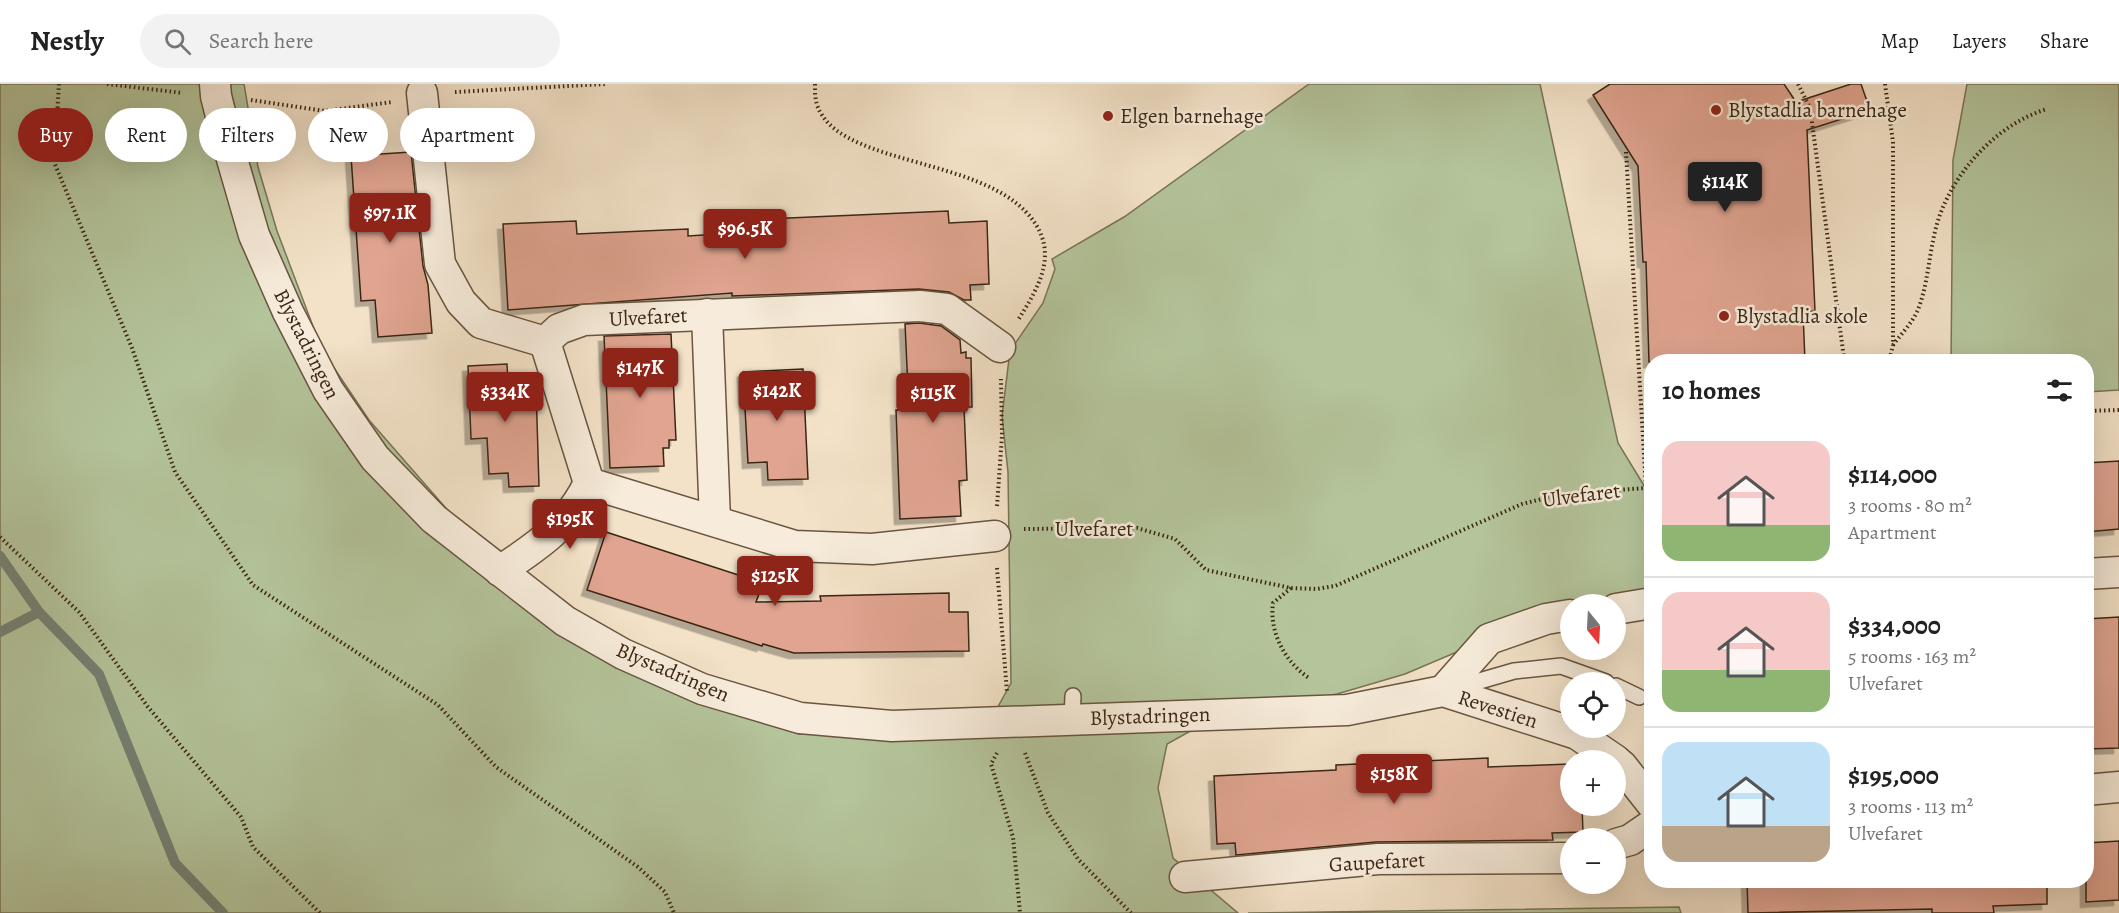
<!DOCTYPE html>
<meta charset="utf-8">
<style>
:root{--surface:#fff;--page:#f2f2f2;--text:#222;--muted:#767676;--line:#e0e0e0;--accent:#8f2418}
body{margin:0;font-family:Alegreya,serif;background:var(--page);color:var(--text);height:100vh;display:flex;flex-direction:column;font-size:22px;white-space:nowrap}
*{box-sizing:border-box;margin:0}
p{font-size:20px;color:var(--muted)}
.icon{flex:none;width:33px;height:33px;fill:none;stroke:currentColor;stroke-width:2;stroke-linecap:round;stroke-linejoin:round}
.map{position:relative;flex:1;overflow:hidden}
.side{position:absolute;left:1644px;top:270px;width:450px;height:534px;display:flex;flex-direction:column;background:var(--surface);border-radius:24px;box-shadow:0 6px 24px #0002}
.side>*{flex:none}
.hud{position:absolute;left:18px;top:24px;width:570px;height:54px;display:flex;gap:12px}
.needle{width:39px;rotate:162deg}
.fabs{position:absolute;left:1560px;top:510px;display:grid;gap:12px}
.fabs a{display:grid;place-items:center;width:66px;height:66px;border-radius:50%;background:var(--surface);box-shadow:0 6px 24px #0002;font-size:30px}
.price{position:absolute;translate:-50% -51px;padding:0 14px;border-radius:6px;background:var(--accent);color:#fff;font-size:20px;line-height:39px;filter:drop-shadow(0 2px 3px #0008)}
.price::after{content:'';position:absolute;left:50%;top:36px;width:18px;height:14px;margin-left:-9px;background:inherit;clip-path:polygon(0 0,100% 0,50% 100%)}
.price.selected{background:#222;color:#fff}
ul{padding:0;list-style:none}
li{display:flex;align-items:center;gap:18px;height:150px;padding:0 18px}
li+li{border-top:2px solid var(--line)}
li span{display:grid;place-items:center;flex:none;width:168px;height:120px;border-radius:18px;color:#555}
li>.icon{margin-inline-start:auto}
span .icon{width:72px;height:72px;fill:#fffc;stroke-width:1}
li b{font-size:26px}
h2{display:flex;justify-content:space-between;align-items:center;height:72px;padding:0 18px;font-size:26px}
.chip{padding:0 21px;border-radius:27px;background:var(--surface);box-shadow:0 6px 24px #0002;font-size:21px;line-height:54px}
.chip.selected{background:var(--accent);color:#fff}
header{display:flex;align-items:center;gap:36px;box-sizing:border-box;height:84px;padding:0 30px;background:var(--surface);border-bottom:2px solid var(--line)}
header strong{font-size:28px}
nav{display:flex;gap:33px;margin-inline-start:auto;font-size:21px}
.search{width:420px;height:54px;background:var(--page);display:flex;align-items:center;gap:15px;box-sizing:border-box;padding:0 21px;border-radius:33px;color:var(--muted);font-size:22px}
.map>svg:first-child{display:block}
</style>
<header>
<strong>Nestly</strong>
<div class="search"><svg class="icon" aria-label="search" viewBox="0 0 24 24"><circle cx="10" cy="10" r="6"/><path d="M15 15l6 6"/></svg>Search here</div>
<nav><a>Map</a><a>Layers</a><a>Share</a></nav>
</header>
<div class="map">
<svg width="2119" height="829" viewBox="0 0 2119 829">
<defs>
<filter id="shadow"><feDropShadow dx="-5.5" dy="5.5" stdDeviation="0" flood-color="#0004"/></filter>
</defs>
<rect width="100%" height="100%" fill="#f3e2c8"/>
<filter id="stains"><feTurbulence type="fractalNoise" baseFrequency=".00333" numOctaves="4"/><feColorMatrix values="0 0 0 0 .2 0 0 0 0 .09 0 0 0 0 .02 0 0 0 .5 -.17"/></filter>
<radialGradient id="worn" r=".72"><stop offset=".6" stop-color="#630" stop-opacity="0"/><stop offset="1" stop-color="#630" stop-opacity=".3"/></radialGradient>
<!-- green -->
<g fill="#b4c49b" stroke="#787557" stroke-width="1.5">
<polygon points="0,0 244,0 258,83 277,147 322,266 369,336 472,454 711,623 799,650 990,637 1011,599 1008,388 1002,332 1010,267 1043,219 1055,185 1052,175 1124,133 1309,0 1540,0 1618,359 1651,413 1651,510 1601,520 1570,520 1405,590 1337,610 1212,635 1167,660 1158,704 1173,774 1238,829 0,829"/>
<polygon points="1967,0 2119,0 2119,306 2087,308 2086,278 1951,277 1953,76"/>
<polygon points="1679,823 1681,829 1248,829"/>
</g>
<g fill="none" stroke-linecap="round" stroke-linejoin="round">
<!-- stream -->
<g stroke="#758174" stroke-width="10">
<polyline points="0,472 39,528 99,590 175,779 223,829"/>
<polyline points="0,548 39,528"/>
</g>
</g>
<!-- building -->
<g fill="#e0a490" stroke="#3b2613" stroke-width="1.5" filter="url(#shadow)">
<polygon points="1610,0 1784,0 1796,18 1851,0 1861,0 1870,26 1807,46 1815,227 1803,228 1805,278 1649,278 1646,178 1643,178 1638,82 1593,11"/>
<polygon points="411,68 423,182 428,201 432,249 378,253 375,216 361,217 351,72"/>
<polygon points="948,127 949,139 987,137 989,200 970,201 971,216 964,216 949,208 919,205 732,212 732,209 508,226 503,140 576,137 577,150 688,145 688,152 766,147 766,135"/>
<polygon points="919,239 941,242 960,256 961,269 966,268 966,274 971,274 972,323 964,323 967,396 959,397 961,432 900,435 896,326 909,326 905,240"/>
<polygon points="671,250 676,356 669,356 669,364 663,364 664,382 610,384 604,252"/>
<polygon points="507,280 508,298 528,297 529,303 536,303 539,402 509,403 508,389 489,390 487,354 471,355 468,282"/>
<polygon points="803,285 808,395 768,396 767,378 748,379 743,288"/>
<polygon points="2119,377 2119,445 2086,448 2086,379"/>
<polygon points="606,448 763,499 756,518 821,517 820,512 949,509 949,528 968,528 969,567 794,569 763,560 762,562 587,506"/>
<polygon points="2119,533 2119,664 2086,665 2086,535"/>
<polygon points="1488,674 1488,683 1570,680 1570,722 1582,722 1583,748 1552,749 1553,756 1376,758 1236,771 1235,759 1217,760 1214,692 1336,686 1336,681"/>
<polygon points="2119,757 2119,816 2086,818 2086,759"/>
<polygon points="2047,796 2047,820 1993,822 1994,829 1932,829 1932,825 1748,829 1747,797"/>
</g>
<g fill="none" stroke-linecap="round" stroke-linejoin="round">
<defs>
<g id="service">
<polyline points="1616,602 1639,613"/>
<polyline points="1452,605 1514,587 1561,582 1606,598"/>
<polyline points="1072,635 1073,612"/>
</g>
<g id="minor">
<polyline points="215,0 216,12 230,68 254,151 288,228 328,306 375,374 434,435 565,537 623,570 702,605 800,634 892,642 1347,626 1443,607 1577,650 1615,676"/>
<polyline points="422,9 440,180 461,218 481,239 545,258"/>
<polyline points="707,230 715,437"/>
<polyline points="995,452 872,465 795,462 589,399 545,258 559,245 584,236 920,222 947,225 1000,263"/>
<path d="M500 487C539 461 568 442 589 399"/>
<polyline points="2086,490 2119,488"/>
<polyline points="1616,525 1652,519"/>
<polyline points="1443,607 1489,555 1546,535 1570,531"/>
<polyline points="1616,677 1622,682 1652,720"/>
<polyline points="2086,706 2119,703"/>
<polyline points="1616,760 1630,756 1652,741"/>
<polyline points="1185,793 1378,775 1570,774"/>
</g>
</defs>
<!-- service casing -->
<use href="#service" stroke="#695540" stroke-width="18"/>
<!-- minor casing -->
<use href="#minor" stroke="#695540" stroke-width="33"/>
<!-- path -->
<g stroke="#3b2613" stroke-width="4" stroke-dasharray="1.5 3" stroke-linecap="butt">
<polyline points="59,0 54,78 132,264 175,388 253,501 438,621 496,683 638,783 665,808 674,829"/>
<polyline points="107,0 183,9"/>
<path d="M815 0C815 11 815 21 822 31 853 80 977 76 1026 128 1061 165 1041 200 1018 236"/>
<polyline points="1798,0 1810,24 1844,274 1852,278"/>
<polyline points="1885,0 1893,58 1893,261 1889,278"/>
<polyline points="455,8 606,0"/>
<polyline points="251,16 325,27 392,18"/>
<polyline points="1626,68 1646,404 1652,403"/>
<path d="M1893 261C1902 249 1914 237 1919 223 1930 193 1929 159 1941 128 1959 82 2000 39 2047 25"/>
<polyline points="2086,327 2119,326"/>
<polyline points="997,422 1002,352 1001,295"/>
<polyline points="1024,445 1137,444 1175,455 1206,486 1291,504 1317,505 1335,502 1522,420 1562,410 1646,404"/>
<polyline points="0,453 79,528 148,623 241,733 253,763 320,829"/>
<polyline points="997,484 1007,608"/>
<path d="M1291 504 1273 519C1269 548 1285 578 1309 594"/>
<polyline points="997,669 991,680 1013,753 1020,829"/>
<polyline points="1025,669 1048,729 1078,775 1131,829"/>
</g>
<!-- service -->
<use href="#service" stroke="#f7ecdb" stroke-width="15"/>
<!-- minor -->
<use href="#minor" stroke="#f7ecdb" stroke-width="30"/>
</g>
<!-- markers -->
<g fill="#8f2418" stroke="#f7ecdb" stroke-width="2">
<circle cx="1716" cy="26" r="6"/>
<circle cx="1108" cy="32" r="6"/>
<circle cx="1724" cy="232" r="6"/>
</g>
<g text-anchor="middle" dominant-baseline="central" stroke-width="5" stroke-linejoin="round" paint-order="stroke">
<!-- poi labels -->
<g font-size="21" fill="#3b2613" stroke="#f7ecdb" text-anchor="start">
<text x="1728" y="26">Blystadlia barnehage</text>
<text x="1120" y="32">Elgen barnehage</text>
<text x="1736" y="232">Blystadlia skole</text>
</g>
<!-- street labels -->
<g font-size="21" fill="#3b2613" stroke="#f7ecdb">
<text transform="translate(648 233) rotate(-3)">Ulvefaret</text>
<text transform="translate(307 260) rotate(63)">Blystadringen</text>
<text transform="translate(1581 411) rotate(-7)">Ulvefaret</text>
<text x="1094" y="445">Ulvefaret</text>
<text transform="translate(673 588) rotate(23)">Blystadringen</text>
<text transform="translate(1498 625) rotate(18)">Revestien</text>
<text transform="translate(1150 632) rotate(-2)">Blystadringen</text>
<text transform="translate(1377 778) rotate(-3)">Gaupefaret</text>
</g>
</g>
<rect width="100%" height="100%" filter="url(#stains)"/>
<rect width="100%" height="100%" fill="url(#worn)"/>
</svg>
<div class="fabs">
<a><svg class="needle" viewBox="-14 -14 28 28"><path d="M0-13l5 13h-10z" fill="#e53935"/><path d="M0 13l5-13h-10z" fill="#767676"/></svg></a>
<a><svg class="icon" aria-label="locate" viewBox="0 0 24 24"><circle cx="12" cy="12" r="6"/><path d="M12 2v4M12 18v4M2 12h4M18 12h4"/></svg></a>
<a>+</a>
<a>−</a>
</div>
<b class="price selected" style="left:1725px;top:129px">$114K</b>
<b class="price" style="left:390px;top:160px">$97.1K</b>
<b class="price" style="left:745px;top:176px">$96.5K</b>
<b class="price" style="left:640px;top:315px">$147K</b>
<b class="price" style="left:777px;top:338px">$142K</b>
<b class="price" style="left:505px;top:339px">$334K</b>
<b class="price" style="left:933px;top:340px">$115K</b>
<b class="price" style="left:570px;top:466px">$195K</b>
<b class="price" style="left:775px;top:523px">$125K</b>
<b class="price" style="left:1394px;top:721px">$158K</b>
<div class="hud">
<a class="chip selected">Buy</a>
<a class="chip">Rent</a>
<a class="chip">Filters</a>
<a class="chip">New</a>
<a class="chip">Apartment</a>
</div>
<section class="side">
<h2>10 homes<svg class="icon" aria-label="filters" viewBox="0 0 24 24"><path d="M4 7h16M4 17h16"/><circle cx="9" cy="7" r="2"/><circle cx="15" cy="17" r="2"/></svg></h2>
<ul>
<li><span style="background:linear-gradient(#f6c9c9 70%,#8fb573 0)"><svg class="icon" aria-label="home" viewBox="0 0 24 24"><path d="M3 11l9-7 9 7M6 9v11h12V9"/></svg></span><div><b>$114,000</b><p>3 rooms · 80 m²</p><p>Apartment</p></div></li>
<li><span style="background:linear-gradient(#f6c9c9 65%,#8fb573 0)"><svg class="icon" aria-label="home" viewBox="0 0 24 24"><path d="M3 11l9-7 9 7M6 9v11h12V9"/></svg></span><div><b>$334,000</b><p>5 rooms · 163 m²</p><p>Ulvefaret</p></div></li>
<li><span style="background:linear-gradient(#bfe0f5 70%,#b9a48a 0)"><svg class="icon" aria-label="home" viewBox="0 0 24 24"><path d="M3 11l9-7 9 7M6 9v11h12V9"/></svg></span><div><b>$195,000</b><p>3 rooms · 113 m²</p><p>Ulvefaret</p></div></li>
</ul>
</section>
</div>
